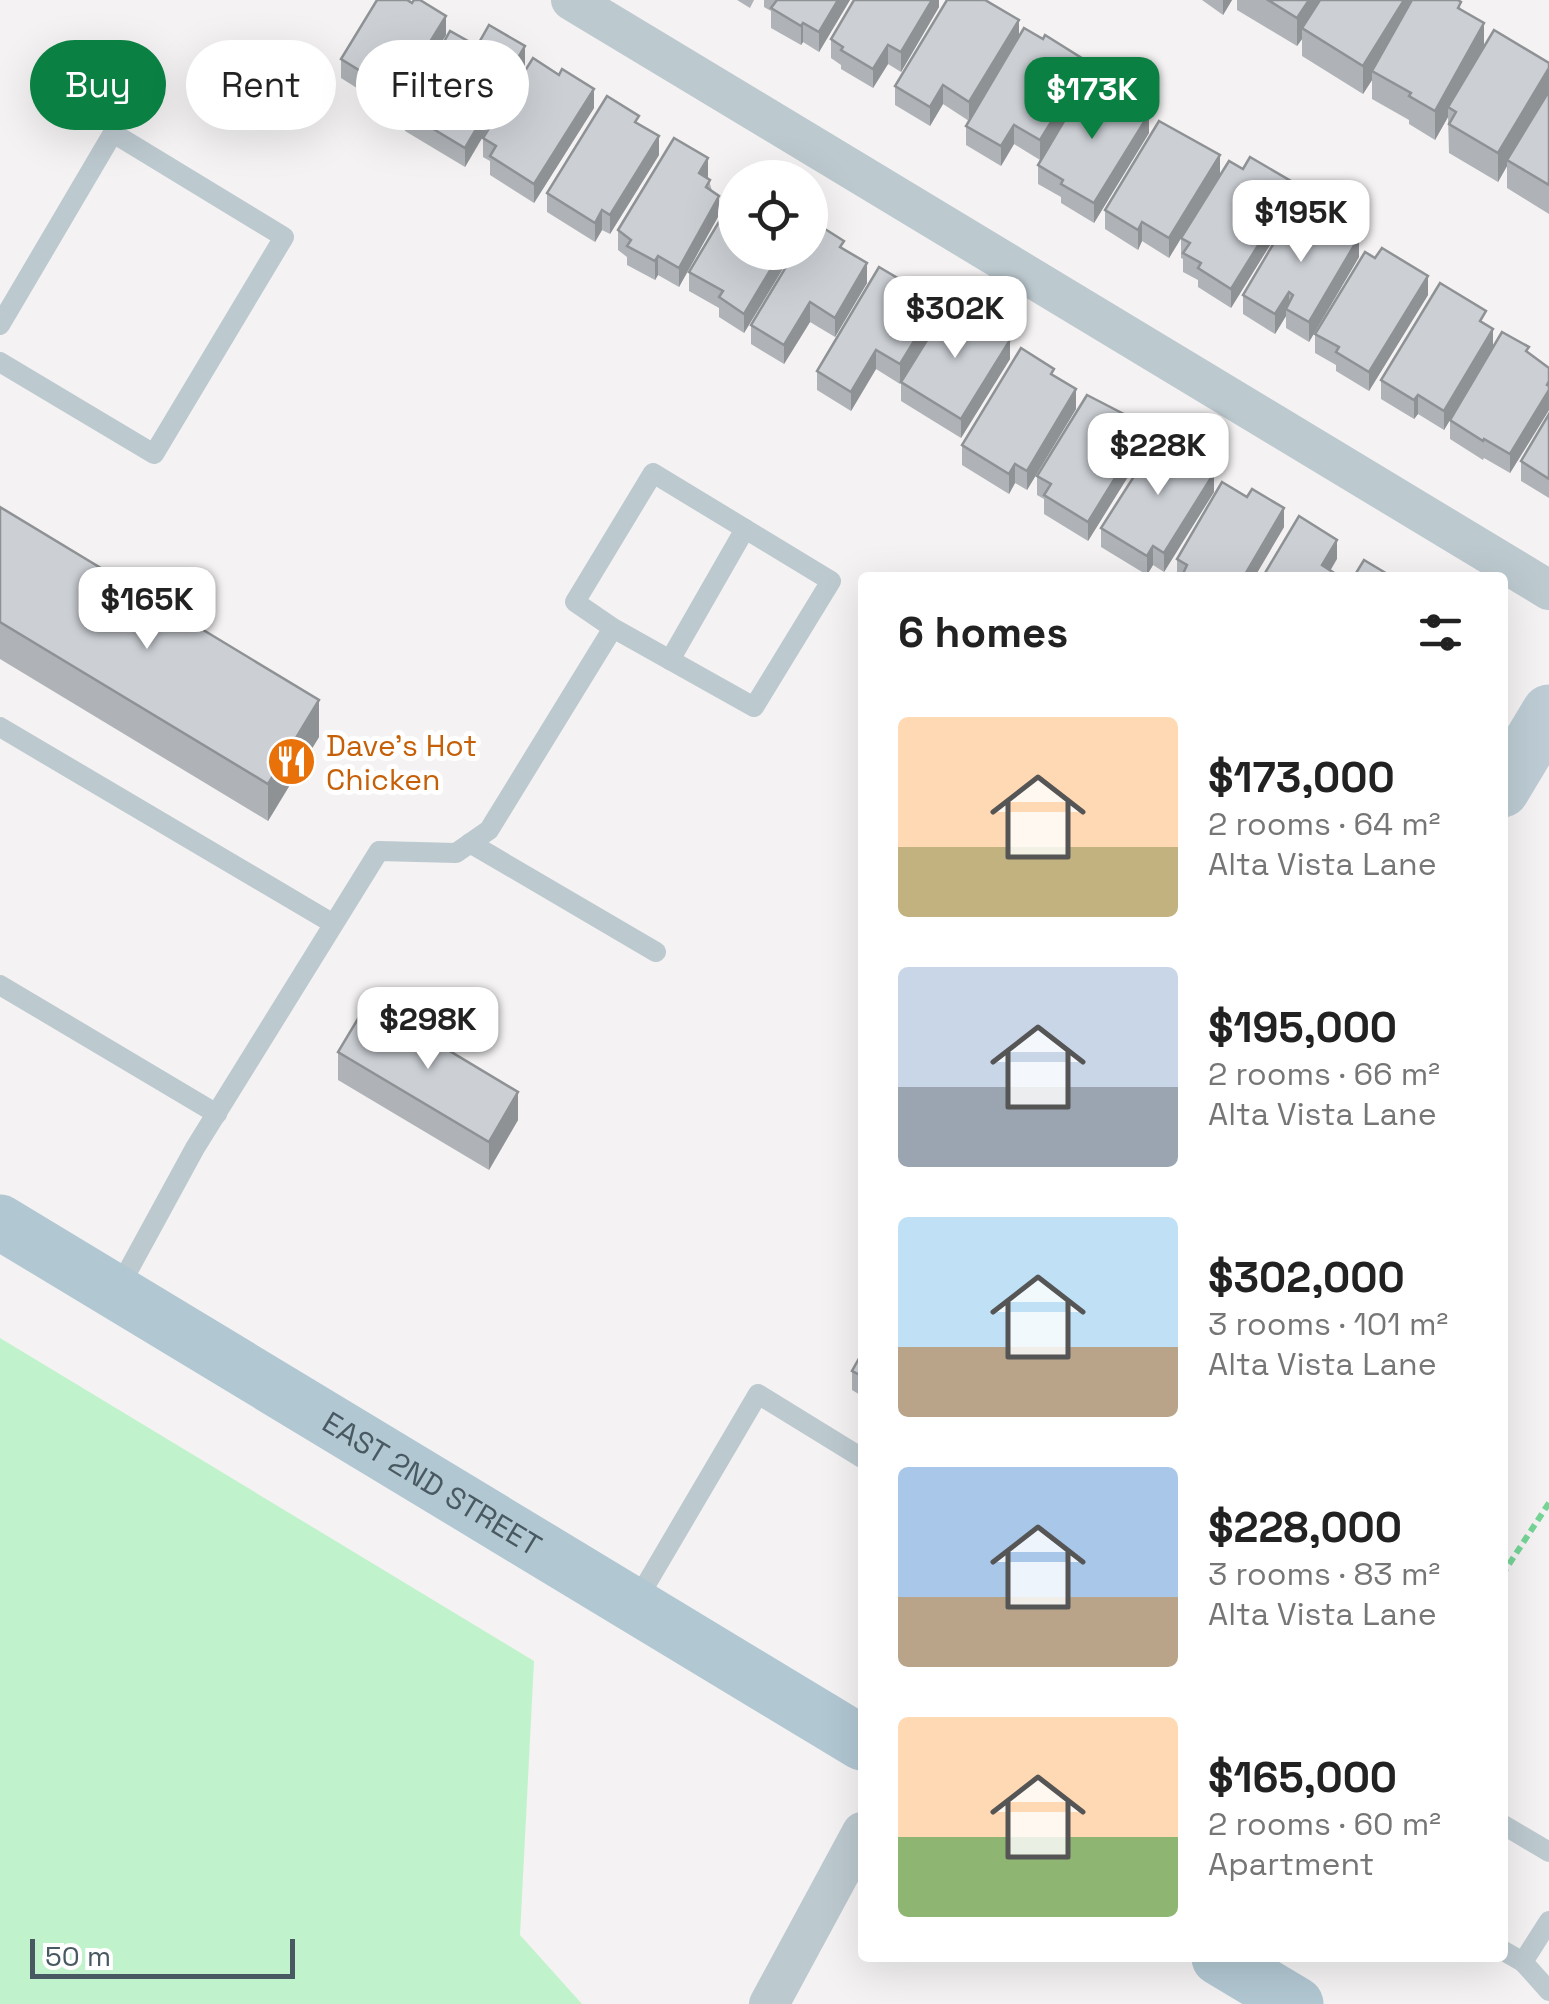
<!DOCTYPE html>
<meta charset="utf-8">
<style>
:root{--surface:#fff;--page:#f2f2f2;--text:#222;--muted:#767676;--accent:#0b8043}
body{margin:0;font-family:"Space Grotesk",sans-serif;background:var(--page);color:var(--text);height:100vh;display:flex;flex-direction:column;font-size:38px;white-space:nowrap}
*{box-sizing:border-box;margin:0}
p{font-size:32px;color:var(--muted)}
.icon{flex:none;width:55px;height:55px;fill:none;stroke:currentColor;stroke-width:2;stroke-linecap:round;stroke-linejoin:round}
.map{position:relative;flex:1;overflow:hidden}
.panel{position:absolute;left:858px;top:572px;width:650px;height:1390px;display:flex;flex-direction:column;background:var(--surface);border-radius:10px;box-shadow:0 10px 40px #0002}
.panel>*{flex:none}
.top-card{position:absolute;left:30px;top:40px;width:678px;height:90px;display:flex;gap:20px}
.tools{position:absolute;left:718px;top:160px;display:grid;gap:20px}
.tools a{display:grid;place-items:center;width:110px;height:110px;border-radius:50%;background:var(--surface);box-shadow:0 10px 40px #0002;font-size:50px}
.scale{position:absolute;left:30px;bottom:25px;width:265px;box-sizing:border-box;padding-left:10px;border:5px solid #485961;border-top:0;font-size:28px;line-height:35px;white-space:nowrap;color:#485961;-webkit-text-stroke:8px #fff;paint-order:stroke}
.price{position:absolute;translate:-50% -85px;padding:0 22px;border-radius:20px;background:#fff;color:#222;font-size:32px;line-height:65px;filter:drop-shadow(0 2px 5px #0008)}
.price::after{content:'';position:absolute;left:50%;top:60px;width:30px;height:22px;margin-left:-15px;background:inherit;clip-path:polygon(0 0,100% 0,50% 100%)}
.price.on{background:var(--accent);color:#fff}
ul{padding:0;list-style:none}
li{display:flex;align-items:center;gap:30px;height:250px;padding:0 40px}
li span{display:grid;place-items:center;flex:none;width:280px;height:200px;border-radius:10px;color:#555}
li>.icon{margin-inline-start:auto}
span .icon{width:120px;height:120px;fill:#fffc;stroke-width:1}
li b{font-size:42px}
h2{display:flex;justify-content:space-between;align-items:center;height:120px;padding:0 40px;font-size:42px}
.tag{padding:0 35px;border-radius:45px;background:var(--surface);box-shadow:0 10px 40px #0002;font-size:35px;line-height:90px}
.tag.on{background:var(--accent);color:#fff}
.map>svg:first-child{display:block}
</style>
<div class="map">
<svg width="1549" height="2004" viewBox="0 0 1549 2004">
<rect width="100%" height="100%" fill="#f4f2f2"/>
<!-- green -->
<polygon fill="#c0f3cb" points="0,1338 534,1661 520,1935 582,2004 0,2004"/>
<g fill="none" stroke-linecap="round" stroke-linejoin="round">
<!-- path -->
<polyline stroke="#75d496" stroke-width="6" stroke-dasharray="8 5" stroke-linecap="butt" points="1502,1575 1549,1503"/>
<!-- lane -->
<g stroke="#bcc9cf" stroke-width="20">
<polyline points="0,325 113,133 284,237 154,454 0,362"/>
<polyline points="670,660 745,529"/>
<polyline points="0,727 332,923"/>
<polyline points="470,843 656,952"/>
<polyline points="0,985 217,1114"/>
<polyline points="117,1291 195,1148 379,851 456,853 489,830 613,628 575,602 653,473 831,581 754,707 613,628"/>
<polyline points="634,1605 758,1394 862,1458"/>
<polyline points="1502,1824 1549,1852"/>
<polyline points="1502,1950 1523,1962 1549,1921"/>
<polyline points="1523,1962 1549,1991"/>
</g>
<!-- street -->
<g stroke="#bcc9cf" stroke-width="40">
<polyline points="571,0 1549,590"/>
<polyline points="769,2004 862,1832"/>
</g>
<!-- secondary -->
<polyline stroke="#bdccd4" stroke-width="55" points="1502,790 1549,712"/>
<!-- primary -->
<g stroke="#b1c7d2" stroke-width="55">
<path id="s1" d="M0 1222 862 1743"/>
<polyline points="1219,1958 1296,2004"/>
</g>
</g>
<!-- wall -->
<g fill="#afb3b7">
<polygon points="411,0 411,2 446,35 398,114 341,78 341,59"/>
<polygon points="737,0 754,0 750,8"/>
<polygon points="764,0 850,0 819,52 803,42 801,45 771,28 771,11 764,7"/>
<polygon points="939,0 939,7 901,72 888,64 873,88 841,69 841,65 831,58 831,39"/>
<polygon points="1202,0 1232,0 1223,15"/>
<polygon points="1237,0 1458,0 1461,10 1484,46 1549,63 1549,214 1507,188 1507,166 1498,182 1449,153 1448,117 1435,140 1409,124 1409,120 1372,99 1372,80 1363,94 1302,56 1302,39 1297,46 1237,10"/>
<polygon points="1019,37 1088,81 1086,84 1149,133 1094,223 1061,203 1061,197 1038,184 1038,165 1040,160 1014,144 1001,166 966,145 966,126 969,121 943,104 930,126 895,105 895,86"/>
<polygon points="477,46 525,65 465,167 405,131 405,112"/>
<polygon points="594,108 534,203 490,175 490,161 483,157 483,138"/>
<polygon points="639,124 659,155 610,234 602,230 595,242 547,212 547,193"/>
<polygon points="1220,175 1296,203 1231,308 1198,287 1198,280 1183,272 1183,259 1181,258 1181,238 1169,258 1142,241 1138,250 1105,229 1105,210"/>
<polygon points="708,177 719,215 679,287 658,275 655,280 627,265 627,257 618,250 618,230"/>
<polygon points="844,249 867,283 835,337 810,322 784,364 751,344 751,325"/>
<polygon points="793,252 744,333 719,317 719,308 689,291 689,272"/>
<polygon points="1359,257 1309,342 1286,328 1286,316 1275,334 1243,314 1243,295"/>
<polygon points="1428,295 1369,391 1336,371 1336,365 1315,353 1315,334"/>
<polygon points="938,322 976,324 1010,359 961,438 901,401 901,382 900,384 876,369 851,411 817,390 817,371"/>
<polygon points="1486,325 1493,348 1529,353 1549,368 1549,410 1510,473 1484,458 1483,460 1450,439 1450,420 1444,430 1418,414 1414,419 1381,399 1381,380"/>
<polygon points="1054,376 1076,409 1027,490 1015,483 1009,494 962,465 962,445"/>
<polygon points="1549,414 1549,498 1521,481 1521,461"/>
<polygon points="1147,446 1088,541 1044,514 1044,499 1037,495 1037,476"/>
<polygon points="1192,460 1214,492 1164,572 1153,565 1147,575 1101,547 1101,528"/>
<polygon points="0,507 319,737 268,821 0,659"/>
<polygon points="1284,527 1254,578 1177,578 1177,559"/>
<polygon points="338,1052 518,1120 489,1170 338,1080"/>
<polygon points="862,1353 862,1396 852,1390 852,1371"/>
</g>
<!-- shaded-wall -->
<g fill="#8f9295">
<polygon points="838,0 850,0 819,52 819,32"/>
<polygon points="932,0 939,0 939,7 901,72 901,52"/>
<polygon points="1223,0 1232,0 1223,15"/>
<polygon points="1309,0 1326,0 1302,28 1302,39 1297,46 1297,18"/>
<polygon points="1404,0 1418,0 1372,71 1372,80 1363,94 1363,66"/>
<polygon points="446,16 446,35 398,114 398,94"/>
<polygon points="1019,20 1019,39 969,121 969,102"/>
<polygon points="803,23 803,42 801,45 801,26"/>
<polygon points="1484,23 1484,52 1448,107 1448,117 1435,140 1435,111"/>
<polygon points="888,45 888,64 873,88 873,69"/>
<polygon points="525,46 525,65 465,167 465,148"/>
<polygon points="1088,62 1088,81 1040,160 1040,140"/>
<polygon points="1549,68 1549,97 1507,160 1507,166 1498,182 1498,153"/>
<polygon points="943,85 943,104 930,126 930,107"/>
<polygon points="594,89 594,108 534,203 534,184"/>
<polygon points="1149,114 1149,133 1094,223 1094,203"/>
<polygon points="1014,125 1014,144 1001,166 1001,146"/>
<polygon points="659,136 659,155 610,234 610,215"/>
<polygon points="1220,155 1220,175 1169,258 1169,238"/>
<polygon points="708,158 708,177 699,192 699,173"/>
<polygon points="1296,184 1296,203 1231,308 1231,289"/>
<polygon points="719,196 719,215 679,287 679,268"/>
<polygon points="602,210 602,230 595,242 595,223"/>
<polygon points="1142,222 1142,241 1138,250 1138,230"/>
<polygon points="1359,237 1359,257 1309,342 1309,322"/>
<polygon points="781,252 793,252 744,333 744,314"/>
<polygon points="658,256 658,275 655,280 655,261"/>
<polygon points="867,263 867,283 835,337 835,318"/>
<polygon points="1428,276 1428,295 1369,391 1369,372"/>
<polygon points="1289,292 1289,310 1286,309 1286,316 1275,334 1275,314"/>
<polygon points="810,302 810,322 784,364 784,345"/>
<polygon points="938,302 938,322 900,384 900,364"/>
<polygon points="1493,329 1493,348 1444,430 1444,411"/>
<polygon points="1010,340 1010,359 961,438 961,419"/>
<polygon points="876,350 876,369 851,411 851,392"/>
<polygon points="1549,381 1549,410 1510,473 1510,454"/>
<polygon points="1076,389 1076,409 1027,490 1027,471"/>
<polygon points="1418,395 1418,414 1414,419 1414,400"/>
<polygon points="1147,426 1147,446 1088,541 1088,522"/>
<polygon points="1015,464 1015,483 1009,494 1009,474"/>
<polygon points="1214,473 1214,492 1164,572 1164,553"/>
<polygon points="1284,508 1284,527 1254,578 1243,578"/>
<polygon points="1337,540 1337,559 1326,578 1322,565"/>
<polygon points="1153,546 1153,565 1147,575 1147,556"/>
<polygon points="319,700 319,737 268,821 268,784"/>
<polygon points="518,1092 518,1120 489,1170 489,1142"/>
</g>
<!-- building -->
<g fill="#ccd0d5" stroke="#8f9295" stroke-width="2.5">
<polygon points="377,0 407,0 412,3 414,0 420,0 446,16 398,94 341,59"/>
<polygon points="777,0 838,0 819,32 803,23 801,26 771,8"/>
<polygon points="854,0 932,0 901,52 888,45 873,69 841,50 843,47 831,39"/>
<polygon points="947,0 985,0 1019,20 969,102 943,85 930,107 895,86"/>
<polygon points="1268,0 1309,0 1297,18"/>
<polygon points="1320,0 1404,0 1363,66 1302,28"/>
<polygon points="1412,0 1458,0 1461,2 1458,8 1484,23 1435,111 1409,96 1411,93 1372,71"/>
<polygon points="489,25 525,46 465,148 405,112 450,31 477,46"/>
<polygon points="1024,28 1043,39 1045,35 1088,62 1040,140 1014,125 1001,146 966,126"/>
<polygon points="1494,30 1549,63 1549,68 1498,153 1449,124 1456,112 1448,107"/>
<polygon points="533,58 559,75 562,69 594,89 534,184 490,156 496,146 483,138"/>
<polygon points="1086,84 1121,104 1124,100 1149,114 1094,203 1061,184 1063,180 1038,165"/>
<polygon points="1549,91 1549,185 1507,160"/>
<polygon points="607,96 639,116 635,122 659,136 610,215 602,210 595,223 547,193"/>
<polygon points="1159,121 1220,155 1169,238 1142,222 1138,230 1105,210"/>
<polygon points="674,138 708,158 699,173 710,180 706,187 719,196 679,268 658,256 655,261 627,246 631,240 618,230"/>
<polygon points="1250,157 1296,184 1231,289 1198,268 1201,263 1183,253 1190,243 1181,238 1229,161 1243,169"/>
<polygon points="735,195 735,252 781,252 744,314 719,297 723,291 689,272"/>
<polygon points="1297,204 1337,229 1339,226 1359,237 1309,322 1286,309 1293,295 1289,292 1275,314 1243,295"/>
<polygon points="814,222 844,241 840,247 867,263 835,318 810,302 784,345 751,325 795,252 810,252 810,228"/>
<polygon points="1382,248 1428,276 1369,372 1336,352 1339,347 1315,334 1365,252 1375,258"/>
<polygon points="879,267 938,302 900,364 876,350 851,392 817,371"/>
<polygon points="1440,283 1486,311 1480,321 1493,329 1444,411 1418,395 1414,400 1381,380"/>
<polygon points="950,303 976,319 972,323 975,325 978,320 1010,340 961,419 901,382"/>
<polygon points="1502,332 1529,347 1526,351 1549,368 1549,381 1547,385 1549,386 1549,390 1510,454 1484,439 1483,441 1450,420"/>
<polygon points="1021,348 1054,369 1051,374 1076,389 1027,471 1015,464 1009,474 962,445"/>
<polygon points="1087,395 1147,426 1088,522 1044,495 1051,484 1037,476"/>
<polygon points="1549,414 1549,479 1521,461"/>
<polygon points="1161,434 1192,454 1190,458 1214,473 1164,553 1153,546 1147,556 1101,528"/>
<polygon points="1222,482 1247,497 1252,489 1284,508 1243,578 1181,578 1187,565 1177,559"/>
<polygon points="0,507 319,700 268,784 0,622"/>
<polygon points="1299,516 1337,540 1322,565 1342,578 1262,578"/>
<polygon points="1364,560 1394,578 1353,578"/>
<polygon points="368,1002 518,1092 489,1142 338,1052"/>
<polygon points="862,1353 862,1376 852,1371"/>
</g>
<!-- icons -->
<defs>
<symbol id="restaurant-disc" viewBox="-11 -11 22 22"><circle r="9.5" fill="#e8710a" stroke="#fff"/><path d="M-5-6h1v4h1v-4h1v4h1v-4h1v5L-1.5 .5V6h-2V.5L-5-1ZM5-6V6H3V1.5H1.5Q1.5-4 5-6Z" fill="#fff"/></symbol>
</defs>
<g fill-rule="evenodd">
<use href="#restaurant-disc" x="264" y="734" width="55" height="55"/>
</g>
<g text-anchor="middle" dominant-baseline="central" stroke-width="10" stroke-linejoin="round" paint-order="stroke">
<!-- food labels -->
<g font-size="30" fill="#c56008" stroke="#fff" text-anchor="start">
<text x="326" y="745">Dave's Hot<tspan x="326" dy="34">Chicken</tspan></text>
</g>
<!-- street labels -->
<g font-size="30" fill="#485961" stroke="#fff">
<text stroke="none"><textPath href="#s1" startOffset="505">EAST 2ND STREET</textPath></text>
</g>
</g>
</svg>
<div class="tools">
<a><svg class="icon" aria-label="locate" viewBox="0 0 24 24"><circle cx="12" cy="12" r="6"/><path d="M12 2v4M12 18v4M2 12h4M18 12h4"/></svg></a>
</div>
<div class="scale">50 m</div>
<b class="price on" style="left:1092px;top:142px">$173K</b>
<b class="price" style="left:1301px;top:265px">$195K</b>
<b class="price" style="left:955px;top:361px">$302K</b>
<b class="price" style="left:1158px;top:498px">$228K</b>
<b class="price" style="left:147px;top:652px">$165K</b>
<b class="price" style="left:428px;top:1072px">$298K</b>
<div class="top-card">
<a class="tag on">Buy</a>
<a class="tag">Rent</a>
<a class="tag">Filters</a>
</div>
<section class="panel">
<h2>6 homes<svg class="icon" aria-label="filters" viewBox="0 0 24 24"><path d="M4 7h16M4 17h16"/><circle cx="9" cy="7" r="2"/><circle cx="15" cy="17" r="2"/></svg></h2>
<ul>
<li><span style="background:linear-gradient(#ffd9b3 65%,#c2b280 0)"><svg class="icon" aria-label="home" viewBox="0 0 24 24"><path d="M3 11l9-7 9 7M6 9v11h12V9"/></svg></span><div><b>$173,000</b><p>2 rooms · 64 m²</p><p>Alta Vista Lane</p></div></li>
<li><span style="background:linear-gradient(#c9d6e8 60%,#9aa5b1 0)"><svg class="icon" aria-label="home" viewBox="0 0 24 24"><path d="M3 11l9-7 9 7M6 9v11h12V9"/></svg></span><div><b>$195,000</b><p>2 rooms · 66 m²</p><p>Alta Vista Lane</p></div></li>
<li><span style="background:linear-gradient(#bfe0f5 65%,#b9a48a 0)"><svg class="icon" aria-label="home" viewBox="0 0 24 24"><path d="M3 11l9-7 9 7M6 9v11h12V9"/></svg></span><div><b>$302,000</b><p>3 rooms · 101 m²</p><p>Alta Vista Lane</p></div></li>
<li><span style="background:linear-gradient(#a9c7e8 65%,#b9a48a 0)"><svg class="icon" aria-label="home" viewBox="0 0 24 24"><path d="M3 11l9-7 9 7M6 9v11h12V9"/></svg></span><div><b>$228,000</b><p>3 rooms · 83 m²</p><p>Alta Vista Lane</p></div></li>
<li><span style="background:linear-gradient(#ffd9b3 60%,#8fb573 0)"><svg class="icon" aria-label="home" viewBox="0 0 24 24"><path d="M3 11l9-7 9 7M6 9v11h12V9"/></svg></span><div><b>$165,000</b><p>2 rooms · 60 m²</p><p>Apartment</p></div></li>
</ul>
</section>
</div>
